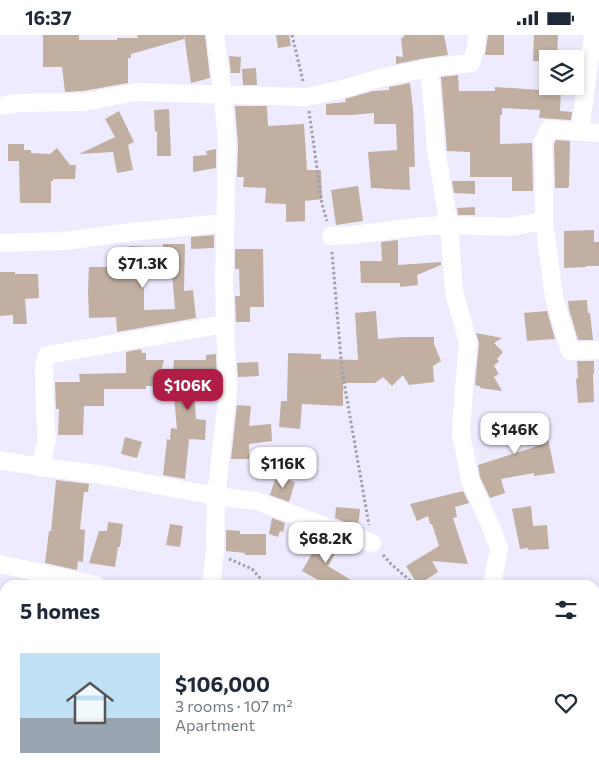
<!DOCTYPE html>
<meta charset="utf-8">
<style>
:root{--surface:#fff;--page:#f6f6f7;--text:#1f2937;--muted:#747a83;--line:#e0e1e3;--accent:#af1c46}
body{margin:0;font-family:Commissioner,sans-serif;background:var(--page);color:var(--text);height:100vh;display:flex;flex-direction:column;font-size:19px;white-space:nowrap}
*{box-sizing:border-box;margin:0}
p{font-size:16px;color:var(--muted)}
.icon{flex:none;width:28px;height:28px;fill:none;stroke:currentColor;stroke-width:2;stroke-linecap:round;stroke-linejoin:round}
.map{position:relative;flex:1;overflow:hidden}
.details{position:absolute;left:0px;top:545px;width:600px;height:195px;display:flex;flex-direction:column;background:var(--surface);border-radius:15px 15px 0 0;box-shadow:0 2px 8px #0003}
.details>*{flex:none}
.controls{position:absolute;left:539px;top:15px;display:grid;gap:10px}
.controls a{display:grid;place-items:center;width:45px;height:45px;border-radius:0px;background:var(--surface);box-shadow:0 2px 8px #0003;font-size:25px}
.price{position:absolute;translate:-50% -42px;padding:0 11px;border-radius:10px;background:#fff;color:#222;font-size:16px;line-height:32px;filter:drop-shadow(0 1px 2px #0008)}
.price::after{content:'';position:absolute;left:50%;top:30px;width:15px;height:11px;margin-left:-8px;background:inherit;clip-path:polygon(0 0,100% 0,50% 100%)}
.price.selected{background:var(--accent);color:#fff}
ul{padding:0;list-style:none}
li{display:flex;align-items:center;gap:15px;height:125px;padding:0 20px}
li+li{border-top:1px solid var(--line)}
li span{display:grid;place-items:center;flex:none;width:140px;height:100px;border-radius:0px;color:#555}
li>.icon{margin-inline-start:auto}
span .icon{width:60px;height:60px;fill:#fffc;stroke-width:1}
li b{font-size:21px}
h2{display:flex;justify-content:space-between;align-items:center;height:60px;padding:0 20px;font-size:21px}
.status{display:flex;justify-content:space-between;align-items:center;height:35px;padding:0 25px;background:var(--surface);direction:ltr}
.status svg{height:14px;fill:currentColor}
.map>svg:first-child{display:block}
</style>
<div class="status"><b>16:37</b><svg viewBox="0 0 49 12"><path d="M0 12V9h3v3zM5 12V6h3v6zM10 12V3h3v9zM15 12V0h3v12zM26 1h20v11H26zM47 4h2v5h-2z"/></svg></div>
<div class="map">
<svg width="599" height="740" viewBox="0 0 599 740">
<rect width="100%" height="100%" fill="#eeebff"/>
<!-- building -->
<g fill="#c1b0a2" fill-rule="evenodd">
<polygon points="43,0 79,0 79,5 117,5 117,3 138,3 137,0 184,0 184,4 131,19 131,23 128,23 128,48 83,56 65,57 62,32 43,32"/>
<polygon points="184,0 205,0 210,43 191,48"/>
<polygon points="276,0 289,0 291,11 278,13"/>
<polygon points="404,0 444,0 448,20 426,23 396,29 396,21 403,22 401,3 404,2"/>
<polygon points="488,0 504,0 504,20 485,20"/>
<polygon points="534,0 558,0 557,24 548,24 548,26 533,26"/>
<polygon points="229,21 241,22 240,38 231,38"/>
<polygon points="256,33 257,50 243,50 242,34"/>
<polygon points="458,40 459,56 495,56 495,52 540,55 540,51 561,51 560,76 572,77 571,85 539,83 540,75 502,73 502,80 500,80 500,109 532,108 533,156 512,156 512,142 470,142 470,117 447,116 441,42"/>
<polygon points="410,48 413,74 415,132 409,132 410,155 371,153 368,117 397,115 396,89 374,89 374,78 351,80 326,80 326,69 346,67 345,64 373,56 389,55 389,52"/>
<polygon points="235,71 267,71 268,91 304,89 307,135 321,135 322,164 305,166 305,186 286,187 286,169 265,168 266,153 243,152 244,142 237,142 238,110"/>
<polygon points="169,74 171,121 157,121 157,96 155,97 154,75"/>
<polygon points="119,76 134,107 128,110 133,135 117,138 113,117 79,119 115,102 105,84"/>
<polygon points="556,105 570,106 569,152 568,152 568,153 555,153 554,109"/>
<polygon points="8,109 24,109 24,115 31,115 31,118 50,119 57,113 70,130 76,130 75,144 53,144 53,146 51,146 51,168 20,168 19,126 8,126"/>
<polygon points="216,114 216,133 193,137 193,121 207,120 206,116"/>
<polygon points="452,146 475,146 475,159 454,158"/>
<polygon points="358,151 363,186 336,190 331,155"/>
<polygon points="475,172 475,180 458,180 457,173"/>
<polygon points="594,195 594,207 599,207 599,231 586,231 586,232 564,233 564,196"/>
<polygon points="214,200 214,213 191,214 191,202"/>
<polygon points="398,205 398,230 441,227 441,230 417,240 418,250 400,252 400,248 361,248 360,226 382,226 381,207"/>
<path d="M163 209H185L184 256 193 255 196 283 117 297 116 282 89 283 88 255 89 232H129V211L149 212V214L157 213V212H163ZM144 236 172 237 175 274 144 275Z"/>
<polygon points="235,214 263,214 264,272 250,272 250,287 236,287 235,261 240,261 239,234 235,234"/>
<polygon points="0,237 15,237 15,239 38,239 39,263 25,264 27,289 13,289 13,280 0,281"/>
<polygon points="587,265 588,278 590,278 593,305 578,305 569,274 568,266"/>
<polygon points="376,276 378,304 402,302 434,302 434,309 441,326 433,331 434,347 409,350 403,340 392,351 383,342 375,348 343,348 343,371 302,369 300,394 279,392 281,366 287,366 288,318 321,319 321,324 358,325 355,278"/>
<polygon points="547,276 555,304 527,306 524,278"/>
<polygon points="476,298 502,303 494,308 503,317 497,324 499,326 494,331 499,339 494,342 502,356 480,353 480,351 475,350 479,308"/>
<polygon points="141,314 142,318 146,318 146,325 164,325 157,351 146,351 146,354 104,354 104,371 84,371 83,400 58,400 59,374 56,374 55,347 80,347 79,339 126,338 126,317"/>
<polygon points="216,319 217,353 194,353 196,384 206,385 205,405 189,404 185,444 163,440 167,404 170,405 171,393 177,394 173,351 172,351 174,325 206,325 206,320"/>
<polygon points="577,326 594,326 594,339 593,339 594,367 578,368 576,344 578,343"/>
<polygon points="258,327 259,341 238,342 237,328"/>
<polygon points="237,370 251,371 249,391 271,389 272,406 249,409 249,424 231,424"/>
<polygon points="484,386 511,388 510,395 545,389 555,438 534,441 534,438 501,444 505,458 490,463 480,442 478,430 538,411 482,407"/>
<polygon points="125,402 142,407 137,423 121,419"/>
<polygon points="276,441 295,447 289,467 270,460"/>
<polygon points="56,445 89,449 88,457 84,457 80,494 85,495 83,527 78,526 77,535 45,528 49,496 51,496"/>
<polygon points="463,456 469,468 455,472 457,482 453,483 468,529 432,526 438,537 418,550 406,531 439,511 432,489 430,489 428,481 417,486 410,469"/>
<polygon points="531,471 533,491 547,490 549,514 528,515 528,513 520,514 512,474"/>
<polygon points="336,472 360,474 358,492 335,483"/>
<polygon points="272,483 285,488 283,497 280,496 278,502 269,499"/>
<polygon points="108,487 123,489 120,512 118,512 115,532 89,528 99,496 107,496"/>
<polygon points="170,489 183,491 180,512 166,510"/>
<polygon points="226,495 240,496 240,499 266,499 266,520 245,520 245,518 226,516"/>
<polygon points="322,501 341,508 328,531 359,550 327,550 302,536"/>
</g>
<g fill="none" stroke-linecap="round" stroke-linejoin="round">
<!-- path -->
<g stroke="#a09dac" stroke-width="3" stroke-dasharray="2.5 2.5" stroke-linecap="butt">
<polyline points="292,0 303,46"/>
<polyline points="309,76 322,169 327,186"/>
<polyline points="332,217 342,336 369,490"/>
<polyline points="383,520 391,529 415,550"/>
<polyline points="229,524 252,534 266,550"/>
<polyline points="549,735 549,740"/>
<polyline points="306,740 307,735"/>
</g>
<!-- minor -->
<g stroke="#fff" stroke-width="18">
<polyline points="477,0 476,13 471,28 428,33 431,49 436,115 449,190 454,257 468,307 464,353 461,399 470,445 492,494 499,514 492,550"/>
<polyline points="0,71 18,68 84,67 136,57 307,62 347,53 380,43 428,33"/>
<polyline points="580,96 593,0"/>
<polyline points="599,98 549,94 543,107 544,138 544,186 554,262 570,316 599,315"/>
<polyline points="331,201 352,200 424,191 449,190 508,192 544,186"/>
<polyline points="0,208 65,206 131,197 226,188"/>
<polyline points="0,425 40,432 47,405 45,380 44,330 47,320 225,289 224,244 227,111 223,59 215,0"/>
<polyline points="40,432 97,439 216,461 256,466 372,508"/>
<polyline points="0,529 96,550"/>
<polyline points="211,550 215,518 216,461 228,356 225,289"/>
<polyline points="0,738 5,725"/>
<polyline points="187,740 188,735"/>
</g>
</g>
</svg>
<div class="controls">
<a><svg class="icon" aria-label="layers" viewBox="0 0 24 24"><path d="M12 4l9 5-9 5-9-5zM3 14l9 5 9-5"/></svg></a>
</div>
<b class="price" style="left:143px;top:254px">$71.3K</b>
<b class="price selected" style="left:188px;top:376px">$106K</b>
<b class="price" style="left:515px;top:420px">$146K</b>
<b class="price" style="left:283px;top:454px">$116K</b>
<b class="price" style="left:326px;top:529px">$68.2K</b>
<section class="details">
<h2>5 homes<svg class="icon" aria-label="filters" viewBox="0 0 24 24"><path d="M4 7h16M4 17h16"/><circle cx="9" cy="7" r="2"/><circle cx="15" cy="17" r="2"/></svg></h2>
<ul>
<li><span style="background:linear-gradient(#bfe0f5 65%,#9aa5b1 0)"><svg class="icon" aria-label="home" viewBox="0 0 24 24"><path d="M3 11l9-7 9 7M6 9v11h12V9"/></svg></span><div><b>$106,000</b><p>3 rooms · 107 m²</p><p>Apartment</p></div><svg class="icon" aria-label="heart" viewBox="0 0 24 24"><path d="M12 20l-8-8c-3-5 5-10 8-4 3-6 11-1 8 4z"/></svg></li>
</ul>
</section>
</div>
